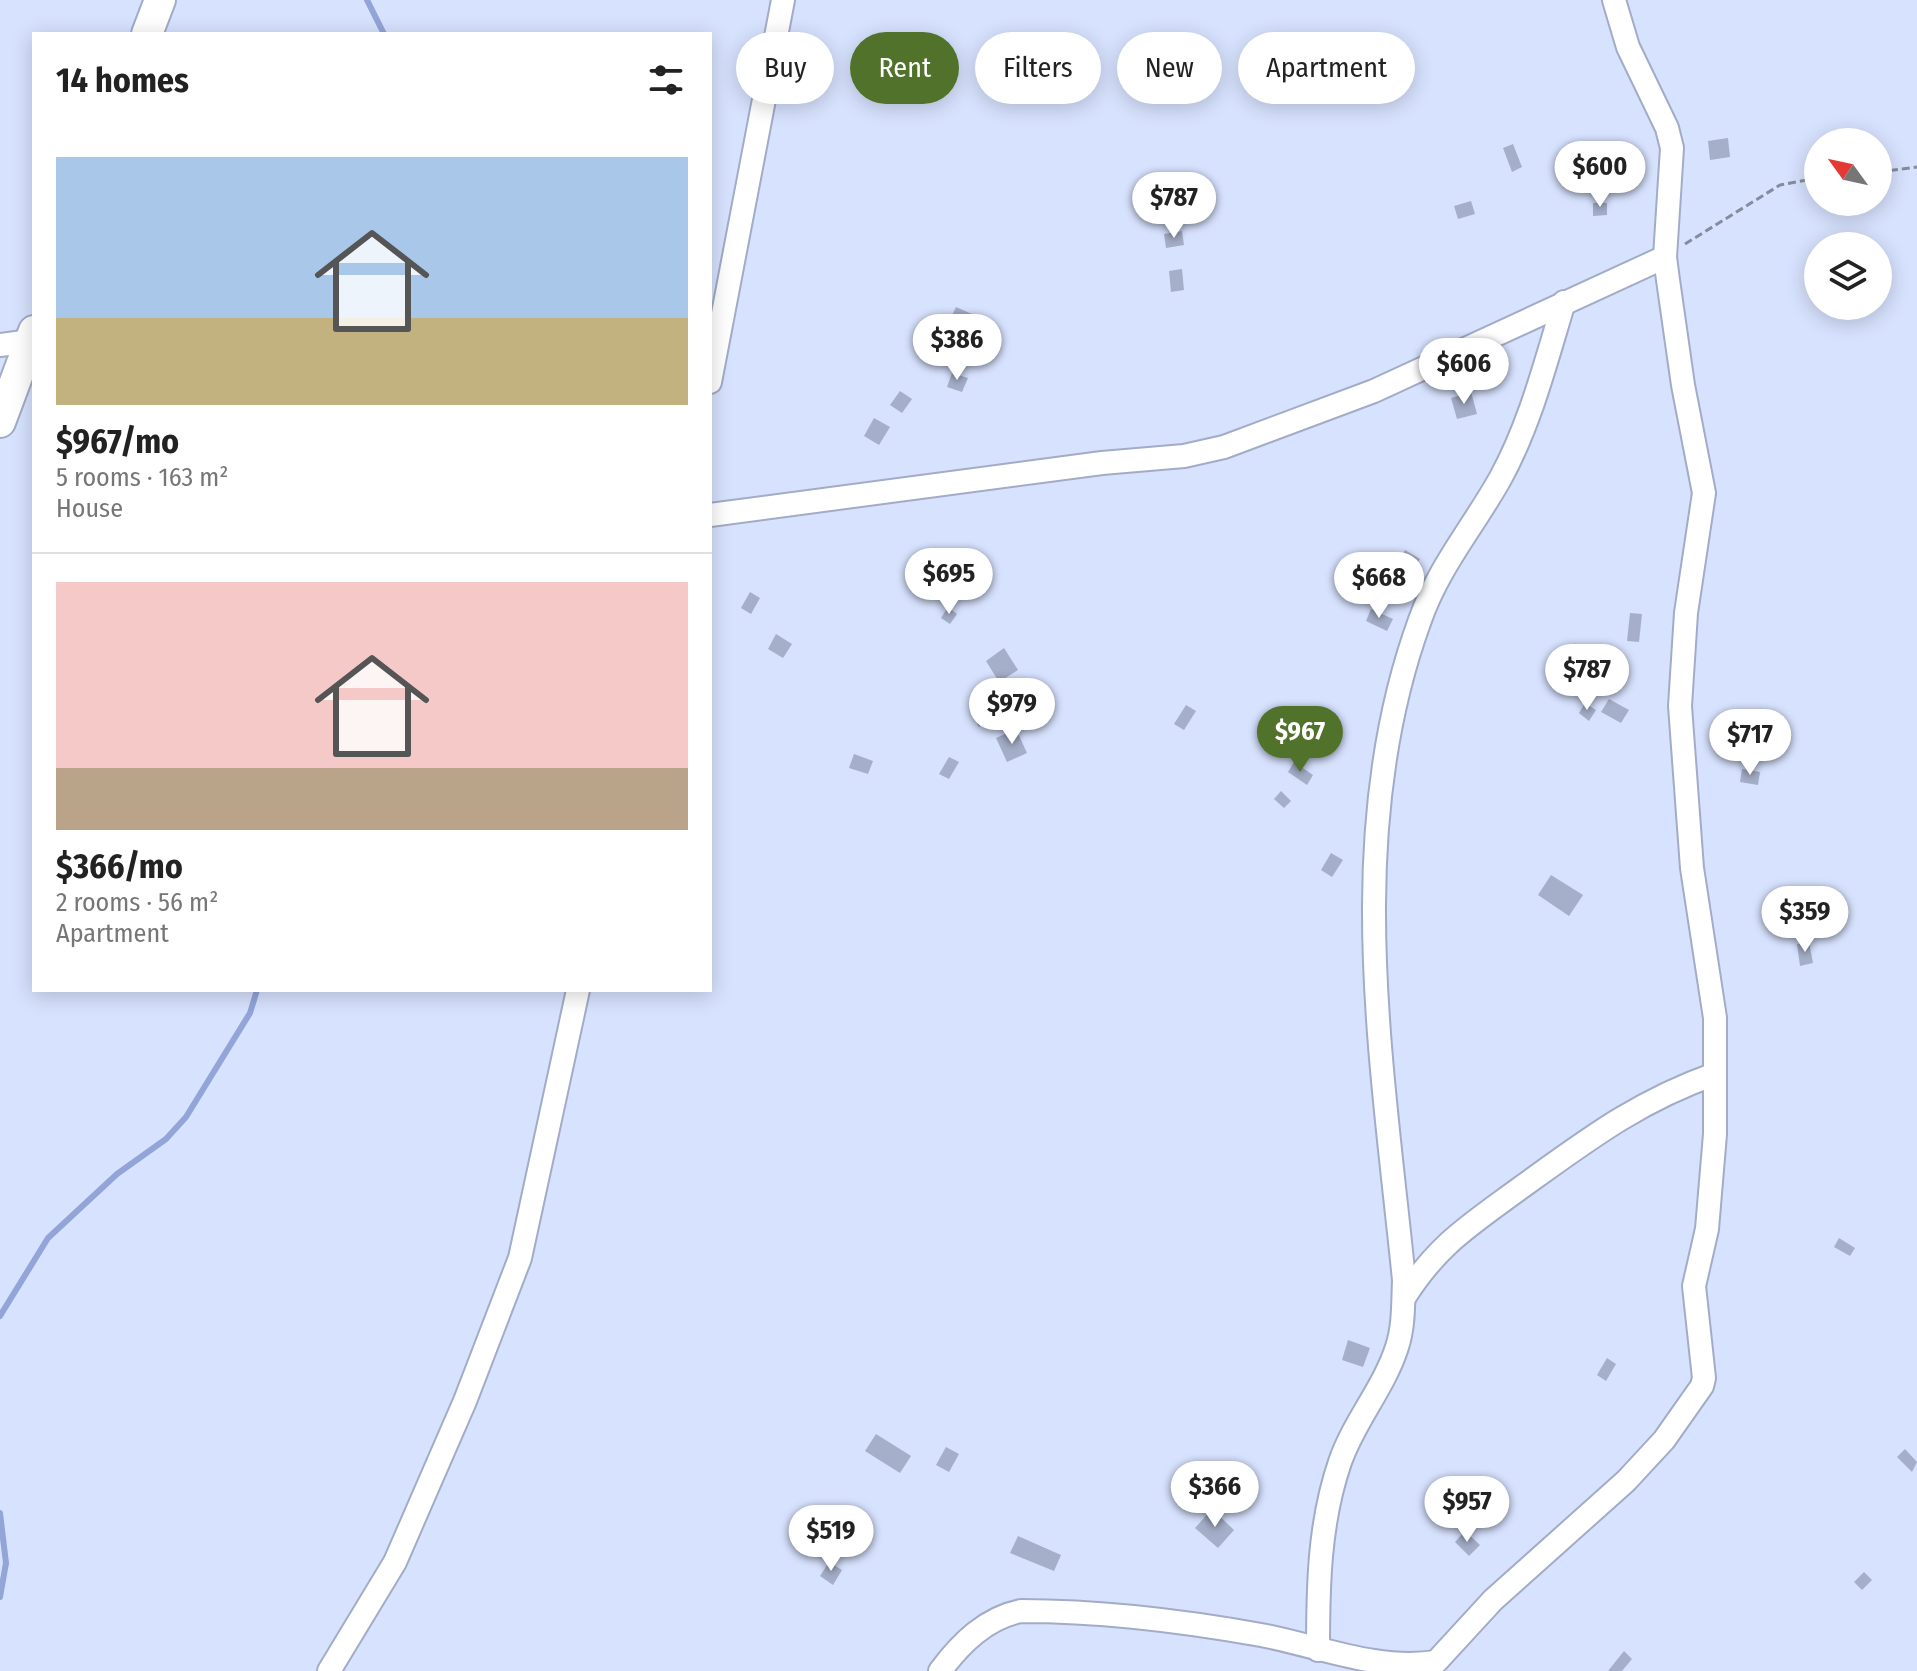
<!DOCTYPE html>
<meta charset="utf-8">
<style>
:root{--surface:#fff;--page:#f6f6f6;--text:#222;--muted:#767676;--line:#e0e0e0;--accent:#50722a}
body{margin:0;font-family:"Fira Sans Condensed",sans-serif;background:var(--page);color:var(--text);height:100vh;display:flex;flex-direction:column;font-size:30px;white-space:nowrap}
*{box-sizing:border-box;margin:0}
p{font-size:26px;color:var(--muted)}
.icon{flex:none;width:44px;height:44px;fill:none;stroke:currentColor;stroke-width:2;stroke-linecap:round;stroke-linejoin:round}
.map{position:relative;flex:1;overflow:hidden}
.panel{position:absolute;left:32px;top:32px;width:680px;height:960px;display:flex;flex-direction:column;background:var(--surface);border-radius:0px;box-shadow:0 4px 20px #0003}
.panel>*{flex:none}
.top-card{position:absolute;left:736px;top:32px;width:760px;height:72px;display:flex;gap:16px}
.needle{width:52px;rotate:303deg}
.buttons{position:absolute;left:1804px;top:128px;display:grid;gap:16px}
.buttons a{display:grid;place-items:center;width:88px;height:88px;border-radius:50%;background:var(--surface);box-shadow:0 4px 20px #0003;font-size:40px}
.price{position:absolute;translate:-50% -68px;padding:0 18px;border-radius:28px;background:#fff;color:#222;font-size:26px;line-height:52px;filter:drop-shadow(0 2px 4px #0008)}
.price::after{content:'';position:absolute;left:50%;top:48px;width:24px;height:18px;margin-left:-12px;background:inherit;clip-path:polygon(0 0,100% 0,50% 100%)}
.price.active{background:var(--accent);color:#fff}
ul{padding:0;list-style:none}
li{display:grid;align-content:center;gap:16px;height:424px;padding:0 24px}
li+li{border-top:2px solid var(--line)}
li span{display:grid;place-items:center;height:248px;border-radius:0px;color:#555}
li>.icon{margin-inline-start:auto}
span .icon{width:144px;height:144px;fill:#fffc;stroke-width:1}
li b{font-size:34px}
h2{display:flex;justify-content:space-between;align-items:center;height:96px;padding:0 24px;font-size:34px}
.tag{padding:0 28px;border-radius:36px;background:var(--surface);box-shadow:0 4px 20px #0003;font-size:28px;line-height:72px}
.tag.active{background:var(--accent);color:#fff}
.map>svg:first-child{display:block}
</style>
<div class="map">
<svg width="1917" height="1671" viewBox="0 0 1917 1671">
<rect width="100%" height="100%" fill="#d7e2fe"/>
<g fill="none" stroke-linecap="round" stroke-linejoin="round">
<!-- stream -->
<g stroke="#92a4d8" stroke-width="6">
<polyline points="367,0 384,34"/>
<polyline points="0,1316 48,1238 117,1174 166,1139 186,1117 250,1013 257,990"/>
<polyline points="0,1513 6,1563 0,1597"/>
</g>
</g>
<!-- building -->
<g fill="#a5afc9">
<polygon points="1728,138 1730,157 1710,160 1708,141"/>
<polygon points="1513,144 1522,167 1512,172 1503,148"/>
<polygon points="1471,201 1475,214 1458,219 1454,206"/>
<polygon points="1593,203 1607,203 1607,215 1593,216"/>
<polygon points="1182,231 1184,245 1166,248 1164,234"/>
<polygon points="1182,269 1184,290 1171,292 1169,271"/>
<polygon points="956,307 981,318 973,335 948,324"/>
<polygon points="1453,369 1456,382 1441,385 1438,372"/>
<polygon points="952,373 968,378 962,392 947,387"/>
<polygon points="900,391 912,399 902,413 890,405"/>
<polygon points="1471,392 1477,414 1457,419 1451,398"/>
<polygon points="874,418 890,427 879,445 864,436"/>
<polygon points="1405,550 1420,559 1410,574 1396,565"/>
<polygon points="750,592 760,598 751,614 741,608"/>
<polygon points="948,607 957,614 950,624 941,618"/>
<polygon points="1371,609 1393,619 1387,631 1366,621"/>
<polygon points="1630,613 1642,614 1639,642 1627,641"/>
<polygon points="776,634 792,644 783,658 768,649"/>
<polygon points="1004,648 1018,670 999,682 986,661"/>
<polygon points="986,698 997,716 979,727 969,709"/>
<polygon points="1609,699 1629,710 1621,723 1601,712"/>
<polygon points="1585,703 1596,710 1589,721 1579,713"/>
<polygon points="1186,705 1196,711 1184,730 1174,724"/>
<polygon points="1016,729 1027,753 1007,762 996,738"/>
<polygon points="854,754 873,761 868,774 849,768"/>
<polygon points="949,757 959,762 949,779 939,774"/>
<polygon points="1294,762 1313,775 1307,785 1288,772"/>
<polygon points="1742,769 1760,772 1758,785 1740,782"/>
<polygon points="1281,791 1291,801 1284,808 1274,799"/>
<polygon points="1331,853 1343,860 1332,877 1321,870"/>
<polygon points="1551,875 1583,895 1569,916 1538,895"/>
<polygon points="1809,942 1813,963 1800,966 1797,944"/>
<polygon points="1839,1238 1855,1248 1850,1256 1834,1247"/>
<polygon points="1348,1340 1370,1348 1363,1367 1342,1360"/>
<polygon points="1607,1358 1616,1364 1606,1381 1597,1375"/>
<polygon points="876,1434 911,1456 900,1473 865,1451"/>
<polygon points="946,1447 959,1454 949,1472 936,1465"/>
<polygon points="1905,1449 1917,1462 1912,1472 1897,1457"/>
<polygon points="1212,1509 1234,1530 1218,1548 1195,1528"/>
<polygon points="1465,1531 1480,1545 1469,1556 1455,1542"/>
<polygon points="1018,1536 1061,1555 1054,1571 1010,1553"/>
<polygon points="829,1562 842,1570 833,1585 820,1576"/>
<polygon points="1864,1572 1872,1580 1862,1590 1854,1582"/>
<polygon points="1624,1651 1632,1659 1622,1671 1608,1671"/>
</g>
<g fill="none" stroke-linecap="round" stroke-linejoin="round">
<defs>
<g id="minor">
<polyline points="0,345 30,341"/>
<polyline points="710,382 783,0"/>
<polyline points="710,515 1102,463 1184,456 1224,447 1374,391 1665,257"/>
<path d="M1404 1298C1437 1245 1470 1225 1519 1189 1586 1141 1636 1102 1715 1074"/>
<path d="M1318 1650C1318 1586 1319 1523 1340 1462 1354 1421 1384 1388 1397 1347 1404 1326 1403 1302 1404 1280 1382 1061 1342 833 1420 620 1438 568 1473 527 1500 479 1530 425 1546 361 1564 302"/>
<polyline points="329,1671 395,1562 465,1401 520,1258 578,990"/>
<path d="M940 1671C961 1643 986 1618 1021 1611 1101 1611 1183 1621 1261 1635 1319 1646 1376 1671 1436 1662L1493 1600 1626 1481 1664 1440 1702 1386 1704 1378 1694 1286 1707 1229 1715 1134V1018L1692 868 1680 706 1686 613 1704 493 1683 385 1668 280 1665 257 1672 148 1667 128 1628 47 1614 0"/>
</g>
<g id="highway">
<polyline points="147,34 160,0"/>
<polyline points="0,422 34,331"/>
</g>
</defs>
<!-- minor casing -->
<use href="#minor" stroke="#a2acc6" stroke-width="26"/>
<!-- highway casing -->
<use href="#highway" stroke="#a2acc6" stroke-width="34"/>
<!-- path -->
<g stroke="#848c9f" stroke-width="3" stroke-dasharray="8 4" stroke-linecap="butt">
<polyline points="1878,172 1917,167"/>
<polyline points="1685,244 1780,185 1818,178"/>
</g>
<!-- minor -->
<use href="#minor" stroke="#fff" stroke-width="22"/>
<!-- highway -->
<use href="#highway" stroke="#fff" stroke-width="30"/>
</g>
</svg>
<div class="buttons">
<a><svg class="needle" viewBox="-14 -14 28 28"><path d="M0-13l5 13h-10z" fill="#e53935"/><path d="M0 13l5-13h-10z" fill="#767676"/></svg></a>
<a><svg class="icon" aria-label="layers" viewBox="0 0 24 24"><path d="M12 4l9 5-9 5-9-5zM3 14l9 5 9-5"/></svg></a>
</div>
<b class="price" style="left:1600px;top:209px">$600</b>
<b class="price" style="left:1174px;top:240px">$787</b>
<b class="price" style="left:957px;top:382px">$386</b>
<b class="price" style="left:1464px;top:406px">$606</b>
<b class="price" style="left:949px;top:616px">$695</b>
<b class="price" style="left:1379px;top:620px">$668</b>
<b class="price" style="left:1587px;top:712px">$787</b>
<b class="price" style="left:1012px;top:746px">$979</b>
<b class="price active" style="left:1300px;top:774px">$967</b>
<b class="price" style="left:1750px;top:777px">$717</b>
<b class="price" style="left:1805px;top:954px">$359</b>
<b class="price" style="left:1215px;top:1529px">$366</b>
<b class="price" style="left:1467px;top:1544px">$957</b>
<b class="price" style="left:831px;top:1573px">$519</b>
<div class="top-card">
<a class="tag">Buy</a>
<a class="tag active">Rent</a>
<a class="tag">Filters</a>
<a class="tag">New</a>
<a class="tag">Apartment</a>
</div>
<section class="panel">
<h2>14 homes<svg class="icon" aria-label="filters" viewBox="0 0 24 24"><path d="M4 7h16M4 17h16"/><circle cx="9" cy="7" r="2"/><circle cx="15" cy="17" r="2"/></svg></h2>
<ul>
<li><span style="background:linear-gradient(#a9c7e8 65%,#c2b280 0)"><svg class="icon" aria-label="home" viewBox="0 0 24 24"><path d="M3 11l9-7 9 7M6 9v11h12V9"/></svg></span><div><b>$967/mo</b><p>5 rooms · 163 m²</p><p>House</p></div></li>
<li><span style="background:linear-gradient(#f6c9c9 75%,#b9a48a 0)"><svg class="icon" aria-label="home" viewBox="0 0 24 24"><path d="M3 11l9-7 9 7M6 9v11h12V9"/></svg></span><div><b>$366/mo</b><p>2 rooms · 56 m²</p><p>Apartment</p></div></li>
</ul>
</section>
</div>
